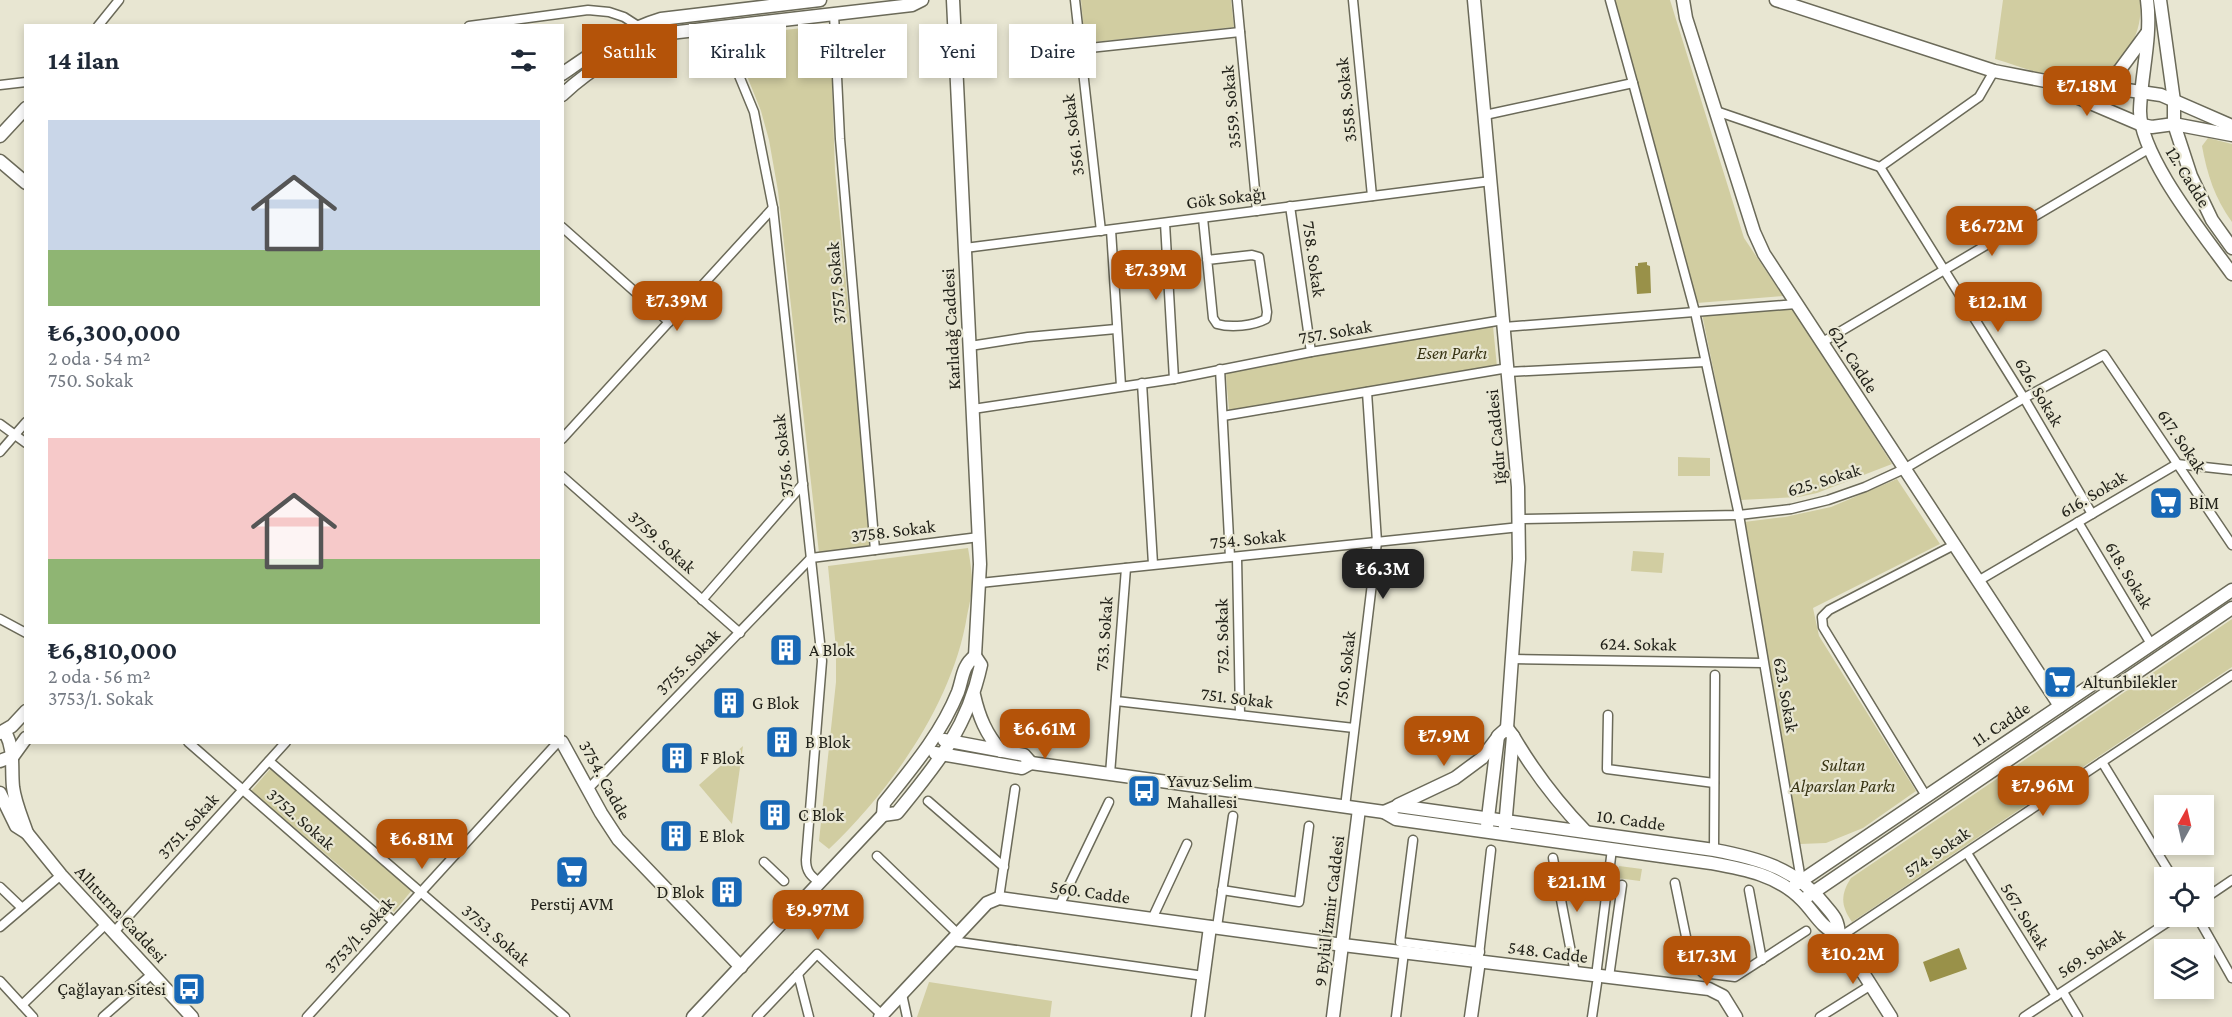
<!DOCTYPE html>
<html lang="tr">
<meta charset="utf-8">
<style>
:root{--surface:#fff;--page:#f2f2f3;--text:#1f2937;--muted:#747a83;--accent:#b45309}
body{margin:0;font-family:"Crimson Pro",serif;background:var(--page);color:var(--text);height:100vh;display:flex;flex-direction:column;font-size:22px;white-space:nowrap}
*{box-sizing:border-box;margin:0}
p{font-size:20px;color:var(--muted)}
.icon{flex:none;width:33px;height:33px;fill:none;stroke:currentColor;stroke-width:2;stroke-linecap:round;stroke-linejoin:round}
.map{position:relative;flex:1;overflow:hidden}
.side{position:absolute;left:24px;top:24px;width:540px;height:720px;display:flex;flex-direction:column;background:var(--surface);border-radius:0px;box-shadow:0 3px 9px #0003}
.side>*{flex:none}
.banner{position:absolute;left:582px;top:24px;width:570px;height:54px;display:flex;gap:12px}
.needle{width:39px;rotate:8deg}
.fabs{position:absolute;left:2154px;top:795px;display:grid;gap:12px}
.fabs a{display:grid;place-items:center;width:60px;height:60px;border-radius:0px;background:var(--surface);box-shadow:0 3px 9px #0003;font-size:30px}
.price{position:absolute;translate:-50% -51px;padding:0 14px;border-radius:12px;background:var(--accent);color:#fff;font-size:20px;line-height:39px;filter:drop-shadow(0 2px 3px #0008)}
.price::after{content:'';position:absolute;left:50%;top:36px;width:18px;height:14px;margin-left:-9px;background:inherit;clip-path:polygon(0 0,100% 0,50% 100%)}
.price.on{background:#222;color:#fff}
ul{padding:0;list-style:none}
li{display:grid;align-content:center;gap:12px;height:318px;padding:0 24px}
li span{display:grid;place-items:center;height:186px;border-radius:0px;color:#555}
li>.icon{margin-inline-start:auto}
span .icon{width:108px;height:108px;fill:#fffc;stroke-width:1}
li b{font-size:26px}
h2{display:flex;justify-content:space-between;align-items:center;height:72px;padding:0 24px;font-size:26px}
.pill{padding:0 21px;border-radius:0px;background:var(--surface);box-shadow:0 3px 9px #0003;font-size:21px;line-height:54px}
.pill.on{background:var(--accent);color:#fff}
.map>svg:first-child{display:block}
</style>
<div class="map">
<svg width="2232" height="1017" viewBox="0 0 2232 1017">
<rect width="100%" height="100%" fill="#e8e6d2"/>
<!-- green -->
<g fill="#d1cda1">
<polygon points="1081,0 1231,0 1234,27 1085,43"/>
<polygon points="1614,0 1670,0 1744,238 1783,296 1697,303"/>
<path d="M2003 0H2140C2142 17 2138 34 2129 49 2100 101 2039 72 1995 59Z"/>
<polygon points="830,25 835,171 872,547 819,553 778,191 769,140 761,111 731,36"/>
<path d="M2208 138 2232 144V222C2215 199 2207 174 2202 146Z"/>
<polygon points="1792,307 1892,464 1817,493 1799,497 1740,500 1702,314"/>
<polygon points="1493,326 1497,367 1229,410 1226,376 1228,371"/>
<polygon points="1678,457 1710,458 1710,476 1678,476"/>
<polygon points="1897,479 1940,544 1813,608 1819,636 1916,791 1863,828 1826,843 1800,844 1744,522 1785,517 1831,507"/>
<path d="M968 548C970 560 972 572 972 584 972 594 969 606 967 616 953 702 892 789 829 849L819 841 836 682V649L828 566Z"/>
<polygon points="1633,551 1664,553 1662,573 1631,571"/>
<path d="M2232 619V667L1852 922C1841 906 1840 895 1851 878Z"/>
<polygon points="743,746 732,824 699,785"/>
<polygon points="271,768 412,890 394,912 251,791"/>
<polygon points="1619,866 1642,869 1640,881 1617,878"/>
<polygon points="929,982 1052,1001 1050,1017 917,1017"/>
</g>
<!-- water -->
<g fill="#999149">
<polygon points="1647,262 1647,265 1650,266 1651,293 1637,294 1635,266 1638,266 1638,263"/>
<polygon points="1959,948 1967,969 1930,982 1923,962"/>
</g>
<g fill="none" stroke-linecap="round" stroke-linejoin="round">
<defs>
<g id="street">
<polyline points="1075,0 1101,231"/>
<polyline points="1237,0 1257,211"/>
<polyline points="1353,0 1372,196"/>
<polyline points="834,14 840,139 875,550"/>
<polyline points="98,26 119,0"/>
<polyline points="469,26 588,10 609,12 624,17 638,26"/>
<path d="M719 27 754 112 773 208 822 661 806 860C806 872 811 876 820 883"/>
<polyline points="1080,49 1240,32"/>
<polyline points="1633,83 1695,312 1739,515 1801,880"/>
<polyline points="0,85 26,82"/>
<polyline points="1716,111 1880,167 1979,97 1994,71"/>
<polyline points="1485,115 1633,83 1610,0"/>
<polyline points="1880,167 2024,398 2092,514"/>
<polyline points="1290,206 1311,352"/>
<path d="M1203 218 1213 318 1217 324C1231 328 1253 326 1266 319L1267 312 1259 257 1252 255 1207 260"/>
<polyline points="1165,223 1174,379"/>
<polyline points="562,227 669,322"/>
<polyline points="1111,230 1121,386"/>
<polyline points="965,248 1491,181"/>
<polyline points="1504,327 1796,304"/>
<polyline points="1821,343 2150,148"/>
<polyline points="970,346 1028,337 1116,329"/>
<polyline points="1220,369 1230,557"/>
<polyline points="1508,372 1705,362"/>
<polyline points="1142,383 1153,564"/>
<polyline points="973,409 1174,379 1311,352 1503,320"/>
<polyline points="1223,416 1508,368"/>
<polyline points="0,424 26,443"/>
<polyline points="562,439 773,208"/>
<polyline points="0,452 26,422"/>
<polyline points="562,476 740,633"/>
<polyline points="1520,519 1739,515 1791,509 1828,500 1865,487 1904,469 2024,398 2104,355 2232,545"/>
<polyline points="2078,522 2151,644"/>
<polyline points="1237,557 1240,715"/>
<polyline points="1978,581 2177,464 2232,470"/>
<polyline points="980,583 1520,527"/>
<polyline points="702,600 803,484"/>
<polyline points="0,619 26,633"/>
<polyline points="1512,659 1763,663"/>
<polyline points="1116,701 1354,728"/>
<polyline points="1608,715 1607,769 1714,783"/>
<polyline points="188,742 393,921"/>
<polyline points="269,761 565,1017"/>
<polyline points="2102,762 2173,878"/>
<polyline points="1110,774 1126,568"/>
<polyline points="588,789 811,558 979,537"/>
<polyline points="1926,796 1823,627 1822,617 1829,610 1954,545"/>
<polyline points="928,801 1004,867"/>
<polyline points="1345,807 1377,542 1367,392"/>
<polyline points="1413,840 1400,942 1480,952"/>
<polyline points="1714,850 1715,675"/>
<polyline points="1967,853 2056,996"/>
<polyline points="877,856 958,934"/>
<polyline points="1553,858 1575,973"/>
<polyline points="764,862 784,881"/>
<polyline points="1675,883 1691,961 1703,973 1735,977 1806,931"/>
<polyline points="0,887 22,908"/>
<polyline points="1222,890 1299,902 1309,826"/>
<polyline points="1749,890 1762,960"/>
<polyline points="999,898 1015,789"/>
<polyline points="2204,899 2232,880"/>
<polyline points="1059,906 1109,802"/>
<polyline points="2197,916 2232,978"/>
<polyline points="1152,919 1187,844"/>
<polyline points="0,927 61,875"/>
<polyline points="1217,927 1233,816"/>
<polyline points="114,932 286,742"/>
<polyline points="1840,937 2232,675"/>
<polyline points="952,941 1204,976"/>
<polyline points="1479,955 1491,850"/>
<polyline points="798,974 809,1017"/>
<polyline points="1596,976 1612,849"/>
<polyline points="1609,977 1622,885"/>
<polyline points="0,981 33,1017"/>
<polyline points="2063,992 2078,1017"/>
<polyline points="902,994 907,1017"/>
<polyline points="22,1005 106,924"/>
<polyline points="103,1017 152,974"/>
<polyline points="307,1017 558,742"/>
<polyline points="757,1017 817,954 882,1015"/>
<polyline points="1396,1017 1404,952"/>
<polyline points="1592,1017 1597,983"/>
<polyline points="1820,1017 1871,985"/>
<polyline points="2024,1017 2177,916"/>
</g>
<g id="secondary">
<polyline points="953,0 980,564 975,656"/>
<polyline points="1474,0 1518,487 1519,559 1507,728"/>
<polyline points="1683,0 1686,18 1754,232 1764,254 2060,706"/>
<polyline points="1776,0 1994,71 2056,83 2064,82 2093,85 2161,95 2232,126"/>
<path d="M2147 0C2152 37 2141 74 2140 110 2139 156 2205 236 2232 274"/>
<polyline points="2160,0 2174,101 2174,124 2191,176 2212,220 2232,248"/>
<path d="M562 74C594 52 624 30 661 19L820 0"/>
<polyline points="2056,83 2060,90 2142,125 2152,127 2174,124 2232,135"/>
<polyline points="2093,85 2119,71 2147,33"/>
<path d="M562 95C592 67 631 44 670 33L912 5 922 0"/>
<polyline points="0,136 26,108"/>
<polyline points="0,161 26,183"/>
<path d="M975 656 981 665C967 729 937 764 897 813L883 815 884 803C912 768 941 734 958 692 963 678 962 666 975 656Z"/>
<path d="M974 695C979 717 986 734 1001 751"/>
<polyline points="0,733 12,726 26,711"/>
<path d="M1513 736C1534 772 1557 802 1586 832"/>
<polyline points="562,742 601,813 618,839 741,967"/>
<polyline points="935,753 1022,768 1031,763 1024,755 944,740"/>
<polyline points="0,761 13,756 26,738"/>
<polyline points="1031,763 1384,812"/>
<path d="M0 793 16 826 27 833C22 818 15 803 13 787 11 767 15 750 5 732"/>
<polyline points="1398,805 1455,778 1482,758 1498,737"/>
<polyline points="1487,826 1498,736 1507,728 1513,736 1505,827"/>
<polyline points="27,833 61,875 192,1017"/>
<polyline points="1795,885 2232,590"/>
<polyline points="1808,896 2232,608"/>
<path d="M1839 935C1821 928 1815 913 1802 900 1778 875 1744 869 1711 863L1396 819 1384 812 1398 806 1714 850C1757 858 1795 868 1823 903 1833 915 1838 918 1839 935L1891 1017"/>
<polyline points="693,1017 883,815"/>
<polyline points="880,1017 987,903 999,898 1343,945 1709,989 1723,996 1736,1017"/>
<polyline points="1198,1017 1210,927"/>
<polyline points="1333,1017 1359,809"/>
<polyline points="1471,1017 1479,961"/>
</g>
</defs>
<!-- street casing -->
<use href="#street" stroke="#6b6a59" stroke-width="11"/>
<!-- secondary casing -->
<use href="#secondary" stroke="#6b6a59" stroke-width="15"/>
<!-- street -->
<use href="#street" stroke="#fff" stroke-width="8"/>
<!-- secondary -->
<use href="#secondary" stroke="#fff" stroke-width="12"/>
</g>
<!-- icons -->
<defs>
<symbol id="supermarket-square" viewBox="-11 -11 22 22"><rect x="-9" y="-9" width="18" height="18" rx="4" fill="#1868b6" stroke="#e8e6d2"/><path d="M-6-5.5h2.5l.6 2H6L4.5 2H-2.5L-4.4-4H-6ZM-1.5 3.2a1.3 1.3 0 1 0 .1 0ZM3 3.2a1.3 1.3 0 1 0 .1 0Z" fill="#fff"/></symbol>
<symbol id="building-square" viewBox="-11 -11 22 22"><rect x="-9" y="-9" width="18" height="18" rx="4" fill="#1868b6" stroke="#e8e6d2"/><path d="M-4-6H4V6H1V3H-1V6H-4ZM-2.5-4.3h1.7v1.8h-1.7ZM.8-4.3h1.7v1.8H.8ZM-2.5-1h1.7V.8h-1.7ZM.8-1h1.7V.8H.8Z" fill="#fff"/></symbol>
<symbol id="bus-square" viewBox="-11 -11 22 22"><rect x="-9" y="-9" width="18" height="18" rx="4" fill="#1868b6" stroke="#e8e6d2"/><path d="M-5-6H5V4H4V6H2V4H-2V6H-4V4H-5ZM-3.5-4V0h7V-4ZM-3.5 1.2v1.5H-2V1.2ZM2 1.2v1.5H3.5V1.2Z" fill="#fff"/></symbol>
</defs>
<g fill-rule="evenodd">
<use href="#supermarket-square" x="2147" y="484" width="38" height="38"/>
<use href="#building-square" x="767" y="631" width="38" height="38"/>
<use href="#supermarket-square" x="2041" y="663" width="38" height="38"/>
<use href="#building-square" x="710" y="684" width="38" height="38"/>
<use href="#building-square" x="763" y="723" width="38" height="38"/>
<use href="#building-square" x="658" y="739" width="38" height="38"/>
<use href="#bus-square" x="1125" y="772" width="38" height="38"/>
<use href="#building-square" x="756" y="796" width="38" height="38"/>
<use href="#building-square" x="657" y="817" width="38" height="38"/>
<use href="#supermarket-square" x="553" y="853" width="38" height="38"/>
<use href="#building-square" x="708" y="873" width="38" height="38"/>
<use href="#bus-square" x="170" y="970" width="38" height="38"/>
</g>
<g text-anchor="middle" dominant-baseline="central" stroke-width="4.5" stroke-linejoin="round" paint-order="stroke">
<!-- street labels -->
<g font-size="18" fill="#22221a" stroke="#e8e6d2">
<text transform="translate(1346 100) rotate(-96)">3558. Sokak</text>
<text transform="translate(1231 107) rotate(-95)">3559. Sokak</text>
<text transform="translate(1073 135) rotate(-97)">3561. Sokak</text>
<text transform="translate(2188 177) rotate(58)">12. Cadde</text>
<text transform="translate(1226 198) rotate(-7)">Gök Sokağı</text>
<text transform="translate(1314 259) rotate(82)">758. Sokak</text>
<text transform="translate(836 283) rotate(-95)">3757. Sokak</text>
<text transform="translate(951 329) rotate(-93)">Karlıdağ Caddesi</text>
<text transform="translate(1335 332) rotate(-10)">757. Sokak</text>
<text transform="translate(1853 359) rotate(57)">621. Cadde</text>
<text transform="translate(2039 392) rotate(59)">626. Sokak</text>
<text transform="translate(1496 437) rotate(-95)">Iğdır Caddesi</text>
<text transform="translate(2182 441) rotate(56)">617. Sokak</text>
<text transform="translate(783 456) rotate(-96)">3756. Sokak</text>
<text transform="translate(1824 480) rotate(-17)">625. Sokak</text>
<text transform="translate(2093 494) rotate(-31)">616. Sokak</text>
<text transform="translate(893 531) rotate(-7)">3758. Sokak</text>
<text transform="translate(1248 539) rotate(-6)">754. Sokak</text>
<text transform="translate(662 542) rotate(42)">3759. Sokak</text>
<text transform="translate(2129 575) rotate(59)">618. Sokak</text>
<text transform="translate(1104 634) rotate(-86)">753. Sokak</text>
<text transform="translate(1222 636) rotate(-91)">752. Sokak</text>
<text transform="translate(1638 644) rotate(1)">624. Sokak</text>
<text transform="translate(688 662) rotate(-46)">3755. Sokak</text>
<text transform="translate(1345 669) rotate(-83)">750. Sokak</text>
<text transform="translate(1786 695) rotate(80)">623. Sokak</text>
<text transform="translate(1237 698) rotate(7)">751. Sokak</text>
<text transform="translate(2001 724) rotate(-34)">11. Cadde</text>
<text transform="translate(605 780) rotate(61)">3754. Cadde</text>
<text transform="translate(301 819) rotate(41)">3752. Sokak</text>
<text transform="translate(1631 820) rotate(8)">10. Cadde</text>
<text transform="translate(188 826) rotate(-48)">3751. Sokak</text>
<text transform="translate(1937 852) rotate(-34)">574. Sokak</text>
<text transform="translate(1090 892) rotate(8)">560. Cadde</text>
<text transform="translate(1329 911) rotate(-83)">9 Eylül İzmir Caddesi</text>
<text transform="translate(121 914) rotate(47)">Allıturna Caddesi</text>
<text transform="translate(2025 916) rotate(58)">567. Sokak</text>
<text transform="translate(359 935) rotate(-48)">3753/1. Sokak</text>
<text transform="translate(496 935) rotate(41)">3753. Sokak</text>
<text transform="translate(1548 952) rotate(7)">548. Cadde</text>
<text transform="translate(2091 953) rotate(-33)">569. Sokak</text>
</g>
<!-- park labels -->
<g font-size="18" font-style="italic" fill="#383413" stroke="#e8e6d2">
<text x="1452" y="353">Esen Parkı</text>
<text x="1843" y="765">Sultan<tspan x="1843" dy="21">Alparslan Parkı</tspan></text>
</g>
<!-- poi labels -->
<g font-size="18" fill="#22221a" stroke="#e8e6d2" text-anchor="start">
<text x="2189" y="503">BİM</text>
<text x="809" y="650">A Blok</text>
<text x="2083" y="682">Altunbilekler</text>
<text x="752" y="703">G Blok</text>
<text x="805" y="742">B Blok</text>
<text x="700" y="758">F Blok</text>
<text x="1167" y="781">Yavuz Selim<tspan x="1167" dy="21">Mahallesi</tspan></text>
<text x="798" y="815">C Blok</text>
<text x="699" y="836">E Blok</text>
<text x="704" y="892" text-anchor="end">D Blok</text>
<text x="572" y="904" text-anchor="middle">Perstij AVM</text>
<text x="166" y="989" text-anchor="end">Çağlayan Sitesi</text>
</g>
</g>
</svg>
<div class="fabs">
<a><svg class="needle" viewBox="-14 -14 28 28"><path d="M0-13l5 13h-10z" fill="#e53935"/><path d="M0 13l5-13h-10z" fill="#747a83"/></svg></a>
<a><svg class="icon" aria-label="locate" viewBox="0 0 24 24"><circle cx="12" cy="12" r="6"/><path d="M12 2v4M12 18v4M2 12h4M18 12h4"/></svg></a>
<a><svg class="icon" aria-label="layers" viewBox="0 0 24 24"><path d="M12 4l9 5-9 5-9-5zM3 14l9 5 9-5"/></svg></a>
</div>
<b class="price" style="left:2087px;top:117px">₺7.18M</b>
<b class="price" style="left:1992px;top:257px">₺6.72M</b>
<b class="price" style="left:1156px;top:301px">₺7.39M</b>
<b class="price" style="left:677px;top:332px">₺7.39M</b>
<b class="price" style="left:1998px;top:333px">₺12.1M</b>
<b class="price on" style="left:1383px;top:600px">₺6.3M</b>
<b class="price" style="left:1045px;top:760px">₺6.61M</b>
<b class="price" style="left:1444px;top:767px">₺7.9M</b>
<b class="price" style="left:2043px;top:817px">₺7.96M</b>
<b class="price" style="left:422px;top:870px">₺6.81M</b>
<b class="price" style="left:1577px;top:913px">₺21.1M</b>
<b class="price" style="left:818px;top:941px">₺9.97M</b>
<b class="price" style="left:1853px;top:985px">₺10.2M</b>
<b class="price" style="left:1707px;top:987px">₺17.3M</b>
<div class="banner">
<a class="pill on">Satılık</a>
<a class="pill">Kiralık</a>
<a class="pill">Filtreler</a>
<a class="pill">Yeni</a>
<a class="pill">Daire</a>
</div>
<section class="side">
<h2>14 ilan<svg class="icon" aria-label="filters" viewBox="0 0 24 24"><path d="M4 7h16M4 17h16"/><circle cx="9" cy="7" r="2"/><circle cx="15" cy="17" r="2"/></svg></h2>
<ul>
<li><span style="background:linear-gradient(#c9d6e8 70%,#8fb573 0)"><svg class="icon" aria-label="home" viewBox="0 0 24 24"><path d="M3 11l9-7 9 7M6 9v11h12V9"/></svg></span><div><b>₺6,300,000</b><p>2 oda · 54 m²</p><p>750. Sokak</p></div></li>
<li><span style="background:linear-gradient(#f6c9c9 65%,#8fb573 0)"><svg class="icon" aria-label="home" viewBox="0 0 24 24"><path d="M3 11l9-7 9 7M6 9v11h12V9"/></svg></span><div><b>₺6,810,000</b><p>2 oda · 56 m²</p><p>3753/1. Sokak</p></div></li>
</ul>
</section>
</div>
